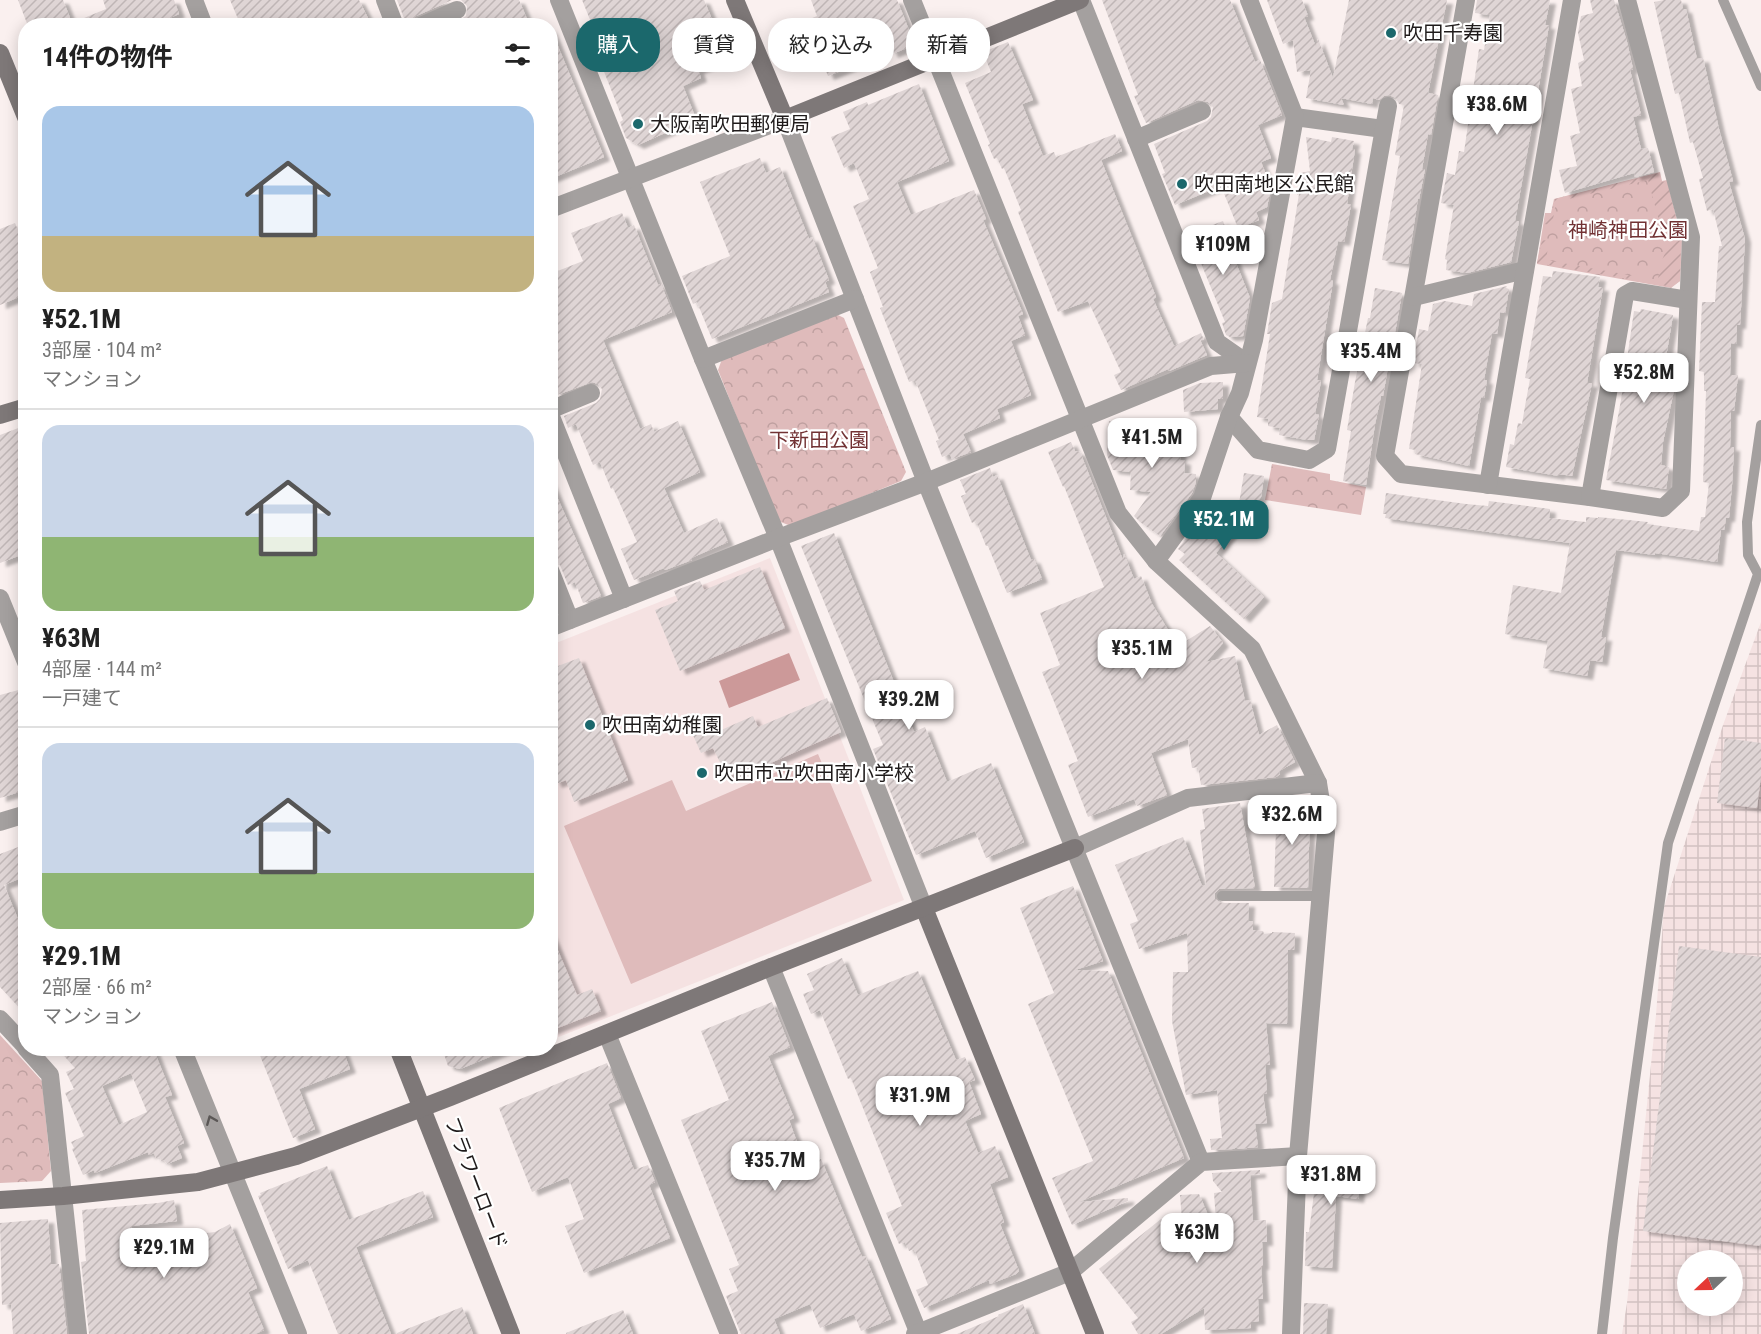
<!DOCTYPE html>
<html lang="ja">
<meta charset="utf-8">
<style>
:root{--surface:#fff;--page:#f6f6f6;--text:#222;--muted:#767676;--line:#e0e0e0;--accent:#1b686c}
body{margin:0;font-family:"Roboto Condensed","Noto Sans JP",sans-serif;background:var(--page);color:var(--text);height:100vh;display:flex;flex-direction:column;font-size:22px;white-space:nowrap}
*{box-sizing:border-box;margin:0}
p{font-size:20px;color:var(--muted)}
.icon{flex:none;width:33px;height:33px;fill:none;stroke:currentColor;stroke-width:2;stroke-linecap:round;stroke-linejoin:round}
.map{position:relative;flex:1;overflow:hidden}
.side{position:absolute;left:18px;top:18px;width:540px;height:1038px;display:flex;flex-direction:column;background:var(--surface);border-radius:24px;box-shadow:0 3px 15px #0003}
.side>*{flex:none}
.hud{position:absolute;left:576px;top:18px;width:570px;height:54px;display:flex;gap:12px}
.needle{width:39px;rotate:248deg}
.fabs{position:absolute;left:1677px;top:1250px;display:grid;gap:12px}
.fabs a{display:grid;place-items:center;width:66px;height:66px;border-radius:50%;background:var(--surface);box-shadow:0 3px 15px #0003;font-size:30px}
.price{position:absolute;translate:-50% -51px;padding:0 14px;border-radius:12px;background:#fff;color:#222;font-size:20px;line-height:39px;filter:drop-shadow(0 2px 3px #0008)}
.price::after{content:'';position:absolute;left:50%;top:36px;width:18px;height:14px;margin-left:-9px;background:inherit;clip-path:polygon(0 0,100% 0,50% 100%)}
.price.selected{background:var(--accent);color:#fff}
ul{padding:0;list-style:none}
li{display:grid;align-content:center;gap:12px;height:318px;padding:0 24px}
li+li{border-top:2px solid var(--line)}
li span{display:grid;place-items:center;height:186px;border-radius:18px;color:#555}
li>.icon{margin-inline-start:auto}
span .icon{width:108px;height:108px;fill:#fffc;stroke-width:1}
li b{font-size:26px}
h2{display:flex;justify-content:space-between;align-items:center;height:72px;padding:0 24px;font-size:26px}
.pill{padding:0 21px;border-radius:24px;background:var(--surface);box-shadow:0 3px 15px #0003;font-size:21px;line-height:54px}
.pill.selected{background:var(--accent);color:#fff}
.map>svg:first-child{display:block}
</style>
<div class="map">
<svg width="1761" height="1334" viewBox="0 0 1761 1334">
<defs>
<pattern id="industrial-grid" width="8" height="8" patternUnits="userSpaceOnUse" patternTransform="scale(1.5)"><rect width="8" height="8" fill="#f5e2e2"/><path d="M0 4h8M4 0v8" fill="none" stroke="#d2c1c1"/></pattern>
<pattern id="park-crowns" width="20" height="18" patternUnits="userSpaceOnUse" patternTransform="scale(1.5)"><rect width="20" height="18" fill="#dfbbbb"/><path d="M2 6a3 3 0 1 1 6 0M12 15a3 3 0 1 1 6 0" fill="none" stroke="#bfa0a0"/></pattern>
<pattern id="garden-furrows" width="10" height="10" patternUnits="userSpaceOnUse" patternTransform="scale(1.5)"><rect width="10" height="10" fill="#dfbbbb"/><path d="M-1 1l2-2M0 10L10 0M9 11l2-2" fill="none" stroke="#bfa0a0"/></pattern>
<pattern id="building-hatch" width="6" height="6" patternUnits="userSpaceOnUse" patternTransform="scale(1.5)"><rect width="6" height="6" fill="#dfd5d5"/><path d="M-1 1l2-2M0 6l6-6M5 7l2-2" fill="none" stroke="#bfb6b6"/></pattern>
<filter id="shadow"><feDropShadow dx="6" dy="4" stdDeviation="1.5" flood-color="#0004"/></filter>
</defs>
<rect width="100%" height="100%" fill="#faf0ef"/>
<!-- built -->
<polygon fill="#f5e2e2" points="770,558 904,900 551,1040 551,645"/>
<!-- industrial -->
<path fill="url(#industrial-grid)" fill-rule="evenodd" d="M1761 622V1334H1622L1627 1303 1656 1015 1664 907 1723 725ZM1688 1260H1732V1305H1688Z"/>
<!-- grass -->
<polygon fill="#dfbbbb" points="818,754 872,881 631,984 564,826 672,780 686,811"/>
<!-- park -->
<g fill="url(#park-crowns)">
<polygon points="1660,172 1662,181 1667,180 1682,241 1680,281 1671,288 1537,264 1545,213 1551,213 1554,199"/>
<polygon points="836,314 844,318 906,472 901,481 791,526 778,521 718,370 722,359"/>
<polygon points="1272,464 1330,474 1330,480 1366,487 1361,515 1265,500"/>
<polygon points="0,1035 42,1081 51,1171 42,1181 0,1183"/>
</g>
<!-- garden -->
<g fill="url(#garden-furrows)">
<polygon points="1659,173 1662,182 1667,181 1679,228 1673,229 1674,233 1664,239 1648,180 1556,202 1552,225 1544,224 1546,213 1552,214 1555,199"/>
<polygon points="1542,240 1549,241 1546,260 1634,276 1634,280 1537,263"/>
<path d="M1681 240 1680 281 1671 287 1657 284C1661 266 1661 247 1681 240Z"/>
</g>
<!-- water -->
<polygon fill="#c99" points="789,653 800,680 729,708 719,681"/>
<!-- building -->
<g fill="url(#building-hatch)" fill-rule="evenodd" filter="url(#shadow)">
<polygon points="18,0 63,0 72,23 106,9 103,0 174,0 179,14 151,26 28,26"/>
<polygon points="230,0 359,0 372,26 241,26"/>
<polygon points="397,0 452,0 416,16 412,20 410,26 407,26"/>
<polygon points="461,0 519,0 530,26 450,26 466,16 467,6"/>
<polygon points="582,0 704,0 728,58 698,70 701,78 683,86 696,119 638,145 626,138 620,122 623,120 603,69 606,68 590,28 593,27"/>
<polygon points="811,0 897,0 911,35 908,37 912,46 892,54 890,48 887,49 880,34 849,46 856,65 828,76 805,21 817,16"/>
<polygon points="1102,0 1230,0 1255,62 1260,60 1282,115 1258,125 1271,158 1261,162 1271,187 1267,207 1256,212 1259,220 1238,228 1221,186 1175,205 1162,174 1165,173 1154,144 1207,121 1211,117 1213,107 1208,102 1198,100 1146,123 1134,96 1138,95"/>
<polygon points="1267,0 1302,0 1308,16 1304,17 1316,47 1318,39 1333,78 1349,0 1447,0 1428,93 1438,95 1431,135 1428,134 1422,169 1425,169 1419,199 1418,198 1408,264 1382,260 1400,156 1395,155 1404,105 1399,104 1396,98 1389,95 1384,96 1379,100 1373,98 1372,104 1341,98 1344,105 1306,98 1311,70 1297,72 1293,40 1283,44"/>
<polygon points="1477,0 1550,0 1545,25 1549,25 1537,97 1515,221 1519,221 1511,262 1467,273 1446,270 1447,260 1445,259 1454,205 1441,203 1447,173 1455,175 1459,151 1464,152 1479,49 1484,50 1490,15 1475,13"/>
<polygon points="1590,0 1614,0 1627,42 1633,69 1630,70 1641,115 1633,117 1641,149 1648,148 1654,172 1635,177 1634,173 1565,193 1559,170 1577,166 1570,136 1580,133 1571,89 1582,86 1578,63 1584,60 1578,33 1581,16 1593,13"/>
<polygon points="1664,0 1681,0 1683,9 1686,9 1697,59 1703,58 1719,129 1733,181 1729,182 1745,239 1740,325 1737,325 1736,344 1731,343 1730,375 1738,375 1734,411 1731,411 1730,447 1734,447 1732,485 1729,518 1726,518 1724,530 1721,529 1717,562 1655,553 1655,555 1616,550 1601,637 1606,637 1602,662 1590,660 1587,676 1543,668 1548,641 1505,634 1513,585 1561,593 1570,543 1385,518 1386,514 1383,514 1386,493 1466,504 1488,506 1489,501 1550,509 1549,518 1586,522 1586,517 1598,518 1598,517 1648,522 1647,524 1699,531 1701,517 1705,517 1709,483 1703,482 1706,391 1704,391 1704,372 1699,371 1702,302 1715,302 1719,246 1722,246 1713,209 1707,211 1699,179 1703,178 1693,142 1690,143 1679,93 1675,94 1654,2"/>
<polygon points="550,27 604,157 550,179"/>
<polygon points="1008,42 1033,100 1022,104 1043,156 1054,152 1056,157 1115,134 1122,151 1101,160 1156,297 1153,299 1174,346 1201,333 1204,340 1200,340 1207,355 1169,371 1168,369 1121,390 1114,375 1121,372 1088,301 1058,312 1018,212 1021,210 1004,168 1002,169 997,158 994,159 988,145 990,144 965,83 991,72 983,52"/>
<polygon points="919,84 949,161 897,182 911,215 974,190 986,219 983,220 1023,314 1018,316 1025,335 1011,341 1031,395 997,409 1000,418 963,434 971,452 952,459 950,454 942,457 936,441 939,440 915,380 909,382 880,308 883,307 870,272 878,268 853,206 869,199 854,163 844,168 831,137 850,129 843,112 867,102 868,105"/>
<polygon points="1306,137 1331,142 1332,137 1354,141 1352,149 1355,149 1347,204 1351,205 1344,242 1338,241 1330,280 1333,281 1317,380 1321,381 1315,414 1319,415 1314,440 1307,440 1279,435 1280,428 1268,426 1268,419 1257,417 1270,334 1267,334 1272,303 1282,299 1299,194 1297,195 1301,173 1310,171"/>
<polygon points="760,158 766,173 780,167 809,239 812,237 829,280 825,282 829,292 712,339 697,302 693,304 682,276 730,256 700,182"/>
<polygon points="622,213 628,228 634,225 658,285 661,284 672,312 603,340 640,429 651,424 654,432 678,421 700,472 664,488 684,533 717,518 728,542 691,558 692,560 665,570 664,568 634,580 621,549 637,542 613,488 611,489 600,462 593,465 576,424 568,428 564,416 596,403 600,399 602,389 598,384 592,382 557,395 550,379 550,274 583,261 571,233"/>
<polygon points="1223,221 1233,247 1230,248 1250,298 1243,336 1230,337 1226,335 1222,323 1225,322 1189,234"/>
<polygon points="15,223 26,249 26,294 0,305 0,229"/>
<polygon points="1553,271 1600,277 1598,287 1603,287 1587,383 1592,383 1572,476 1559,474 1559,476 1506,467 1510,444 1514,445 1518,423 1522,424 1525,406 1530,379 1525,378 1543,276 1552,277"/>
<polygon points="1507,286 1506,288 1509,289 1505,313 1500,312 1497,334 1492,333 1484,380 1487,380 1484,398 1481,397 1469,466 1415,454 1416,450 1409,449 1422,364 1413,363 1419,329 1428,331 1433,304 1445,301 1472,306 1474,294"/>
<polygon points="1375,288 1402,293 1390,361 1389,361 1383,396 1381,396 1375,424 1366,485 1343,481 1351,431 1347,430 1355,382 1368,318 1370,318"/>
<polygon points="1641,309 1673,315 1666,357 1675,359 1674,390 1663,442 1661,465 1669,467 1666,489 1606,480 1621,400 1634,311 1640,312"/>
<polygon points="1223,382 1223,399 1218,399 1218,409 1184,412 1183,390 1200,383"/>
<polygon points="1109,421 1182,428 1180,460 1185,461 1184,473 1196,474 1196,482 1192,493 1160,536 1140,522 1134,516 1151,492 1130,490 1131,472 1113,470 1107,455"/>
<polygon points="21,427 26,439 26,553 0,563 0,435"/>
<polygon points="1071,442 1075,451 1080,452 1123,560 1124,554 1134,579 1141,576 1152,604 1178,646 1210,626 1223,643 1206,662 1235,656 1245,701 1250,700 1259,735 1277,725 1295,762 1279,771 1280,774 1276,777 1201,785 1198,767 1192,768 1188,739 1151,753 1167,795 1137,806 1134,799 1088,817 1068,765 1078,761 1042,672 1060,665 1040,613 1104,587 1064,486 1063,487 1048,452"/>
<polygon points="990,468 993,477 997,475 1031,560 1034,559 1042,579 1007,593 988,546 986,546 976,521 972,523 961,496 966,494 960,480"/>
<polygon points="1244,473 1264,476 1261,497 1216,553 1264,597 1244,619 1179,560 1185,554 1178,549 1206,512 1218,522 1228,509 1237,516"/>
<polygon points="550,481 601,596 583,603 575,582 568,585 560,565 556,561 550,559"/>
<polygon points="834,533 914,732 925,727 947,782 991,763 1024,842 986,858 975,831 916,855 873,749 883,745 801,546"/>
<polygon points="760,567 785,628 680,671 655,610 678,601 674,591 700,581 704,590"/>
<polygon points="579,658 628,780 574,802 566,780 556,784 550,770 550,669"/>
<polygon points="26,688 26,790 0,798 0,695"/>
<polygon points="827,698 841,732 766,765 751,770 750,767 727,777 713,748 701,753 692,733 709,726 712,734 753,716 758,727"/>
<polygon points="1725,738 1761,743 1761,775 1757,808 1717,803"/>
<polygon points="1284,798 1289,806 1310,807 1308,888 1274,887 1277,799"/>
<polygon points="1240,803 1255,888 1219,889 1215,893 1215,899 1221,903 1249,903 1248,921 1253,921 1253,930 1263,931 1264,934 1272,933 1272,932 1295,933 1294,950 1288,950 1287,1024 1266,1023 1270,1065 1265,1065 1267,1093 1263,1094 1267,1123 1255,1124 1258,1147 1237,1149 1240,1146 1233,1149 1211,1150 1210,1139 1222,1138 1217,1090 1186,1095 1172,1021 1173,972 1188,972 1187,933 1139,949 1130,924 1138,921 1115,865 1183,837 1202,886 1206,885 1200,830 1205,829 1202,809"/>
<polygon points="26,844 26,876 4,885 20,924 26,921 26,1015 0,987 0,854"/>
<polygon points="1073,886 1103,961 1075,970 1108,971 1184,1158 1079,1202 1128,1198 1128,1201 1072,1225 1052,1178 1093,1161 1028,1004 1054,993 1020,908"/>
<polygon points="550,932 577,995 592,989 601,1011 550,1031"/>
<polygon points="1679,946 1761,957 1761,1246 1643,1231"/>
<polygon points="842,958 858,995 918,971 956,1060 965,1057 975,1080 969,1082 981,1114 965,1121 978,1153 995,1146 1008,1177 990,1184 1004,1222 1000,1224 1019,1271 1016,1274 990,1284 989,1280 924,1308 916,1290 928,1285 914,1249 909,1251 905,1242 899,1244 886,1213 902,1206 851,1078 848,1079 820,1010 811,1014 803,994 814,990 807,974"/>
<polygon points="772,1002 790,1047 768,1056 794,1118 789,1120 802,1156 811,1153 814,1162 821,1159 862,1257 865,1256 891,1319 861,1331 854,1314 820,1328 810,1304 774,1319 780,1334 741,1334 726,1296 738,1291 729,1269 739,1265 681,1120 729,1100 701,1031"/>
<path d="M57 1048H153L172 1095 165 1097 184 1143 177 1146 182 1158 167 1164 164 1160 161 1161 160 1157 156 1158 154 1153 149 1155 148 1152 95 1173 94 1170 83 1175 72 1149 74 1148 71 1142 84 1136 65 1093 74 1089 66 1072 75 1068ZM131 1073 147 1112 119 1125 102 1086Z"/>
<polygon points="257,1048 342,1048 350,1069 299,1089 315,1129 293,1138"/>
<polygon points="442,1048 509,1048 509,1049 460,1069 448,1066"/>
<polygon points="607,1063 621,1098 608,1104 634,1170 648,1165 655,1182 649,1185 670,1238 584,1273 565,1226 584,1219 568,1177 532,1192 499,1108"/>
<polygon points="1343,1155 1369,1158 1366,1178 1361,1177 1358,1199 1336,1196 1332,1268 1305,1266 1306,1232 1309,1232 1318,1162 1342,1165"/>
<polygon points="327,1166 349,1220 423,1191 433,1217 356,1247 391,1334 338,1334 308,1260 288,1269 258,1196 261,1195 260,1193"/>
<polygon points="1260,1170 1260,1174 1250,1175 1253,1221 1266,1220 1267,1242 1262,1242 1263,1266 1261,1266 1263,1299 1258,1299 1259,1321 1251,1322 1251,1328 1205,1330 1204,1308 1161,1334 1138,1334 1131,1322 1138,1318 1099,1269 1161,1219 1184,1246 1180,1195 1199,1194 1217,1236 1214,1193 1222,1192 1213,1181 1212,1173"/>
<polygon points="174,1200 177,1221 131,1226 136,1265 177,1260 175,1237 215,1232 230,1224 257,1288 248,1292 264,1330 255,1334 89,1334 81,1262 86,1261 82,1210 158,1203"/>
<polygon points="48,1219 51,1264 59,1264 67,1334 13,1334 11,1304 2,1305 0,1223"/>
<polygon points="1304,1303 1328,1304 1326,1334 1303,1334"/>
<polygon points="1023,1304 1035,1334 957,1334 999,1316 998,1315"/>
<polygon points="462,1307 473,1334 397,1334 397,1333"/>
<polygon points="623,1310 633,1334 566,1334 566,1333"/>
</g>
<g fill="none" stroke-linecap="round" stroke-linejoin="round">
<!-- lane -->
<g stroke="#a4a09f" stroke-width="10">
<polyline points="1723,0 1761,86"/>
<polyline points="1222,896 1321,896"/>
<polyline points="1602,1334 1613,1238 1668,843 1758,574 1748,555 1747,522 1761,425"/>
</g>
<!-- street -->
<g stroke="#a4a09f" stroke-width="18">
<polyline points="194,0 204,26"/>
<polyline points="385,0 395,26"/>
<polyline points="559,0 703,359 778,538 924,908"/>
<polyline points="912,0 1118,513 1156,561 1252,649 1318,783 1326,833 1298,1156 1291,1334"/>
<polyline points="1081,0 1217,342 1247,363"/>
<polyline points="1466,0 1385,456 1401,474 1590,497 1663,508 1681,491 1691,237 1627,0"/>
<polyline points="421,26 457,10"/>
<polyline points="1295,117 1383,129"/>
<polyline points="1136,139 1202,111"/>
<polyline points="550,209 785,119 926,482 1201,1162"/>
<polyline points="1414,297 1525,270"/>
<polyline points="703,359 855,299"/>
<polyline points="550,410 591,393"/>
<polyline points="550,414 624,599"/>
<polyline points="1229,417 1258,450 1309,460 1327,449 1388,106"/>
<polyline points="1488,485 1572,0"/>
<polyline points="1590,497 1625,295 1632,291 1688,300"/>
<polyline points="1156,561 1202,498 1229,417 1240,393 1254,340 1295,117 1249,0"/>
<polyline points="550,570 570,620"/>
<polyline points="0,598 26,662"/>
<polyline points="550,628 778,538 926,482 1211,366 1247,363"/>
<polyline points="0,822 26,814"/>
<polyline points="1075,848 1188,798 1318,783"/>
<polyline points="771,967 919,1334"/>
<polyline points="0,1019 26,1047"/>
<polyline points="607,1034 729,1334"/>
<polyline points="26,1048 50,1075 78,1334"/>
<polyline points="182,1048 298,1334"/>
<polyline points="915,1334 1070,1272 1201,1162 1298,1156"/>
</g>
<!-- secondary -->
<g stroke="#7e7878" stroke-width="18">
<polyline points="735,0 785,119 1080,0"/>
<polyline points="0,53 26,117"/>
<polyline points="0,415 26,407"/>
<polyline points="924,908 1095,1334"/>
<polyline points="398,1048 511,1334"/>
<polyline points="0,1200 63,1196 198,1182 296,1156 450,1097 771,967 1075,848"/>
</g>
</g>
<!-- one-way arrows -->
<defs><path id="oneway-chevron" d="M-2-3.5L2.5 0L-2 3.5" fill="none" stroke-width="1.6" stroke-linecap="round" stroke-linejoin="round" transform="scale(1.5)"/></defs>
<use stroke="#5b5756" href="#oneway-chevron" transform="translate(211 1120) rotate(-112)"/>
<!-- markers -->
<g fill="#1b686c" stroke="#fff" stroke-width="2">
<circle cx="1391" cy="33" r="6"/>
<circle cx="638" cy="124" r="6"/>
<circle cx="1182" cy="184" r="6"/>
<circle cx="590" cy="725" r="6"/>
<circle cx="702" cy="773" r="6"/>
</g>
<g text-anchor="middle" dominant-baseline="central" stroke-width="4.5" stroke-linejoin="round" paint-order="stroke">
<!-- poi labels -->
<g font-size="20" fill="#1f1b1b" stroke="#fff" text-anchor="start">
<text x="1403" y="33">吹田千寿園</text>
<text x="650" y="124">大阪南吹田郵便局</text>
<text x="1194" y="184">吹田南地区公民館</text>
<text x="602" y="725">吹田南幼稚園</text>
<text x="714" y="773">吹田市立吹田南小学校</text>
</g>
<!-- park labels -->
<g font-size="20" fill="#723234" stroke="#fff">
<text x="1628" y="230">神崎神田公園</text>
<text x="819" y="440">下新田公園</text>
</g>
<!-- street labels -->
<g font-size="20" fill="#1f1b1b" stroke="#fff">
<text transform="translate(476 1183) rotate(69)">フラワーロード</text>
</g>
</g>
</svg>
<div class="fabs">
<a><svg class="needle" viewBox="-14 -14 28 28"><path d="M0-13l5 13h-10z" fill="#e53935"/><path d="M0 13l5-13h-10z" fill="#767676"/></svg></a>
</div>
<b class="price" style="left:1497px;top:136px">¥38.6M</b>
<b class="price" style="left:1223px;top:276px">¥109M</b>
<b class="price" style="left:1371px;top:383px">¥35.4M</b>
<b class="price" style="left:1644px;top:404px">¥52.8M</b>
<b class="price" style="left:1152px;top:469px">¥41.5M</b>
<b class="price selected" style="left:1224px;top:551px">¥52.1M</b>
<b class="price" style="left:1142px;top:680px">¥35.1M</b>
<b class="price" style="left:909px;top:731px">¥39.2M</b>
<b class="price" style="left:1292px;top:846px">¥32.6M</b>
<b class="price" style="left:920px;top:1127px">¥31.9M</b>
<b class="price" style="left:775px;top:1192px">¥35.7M</b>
<b class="price" style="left:1331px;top:1206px">¥31.8M</b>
<b class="price" style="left:1197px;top:1264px">¥63M</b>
<b class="price" style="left:164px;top:1279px">¥29.1M</b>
<div class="hud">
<a class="pill selected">購入</a>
<a class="pill">賃貸</a>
<a class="pill">絞り込み</a>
<a class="pill">新着</a>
</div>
<section class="side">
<h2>14件の物件<svg class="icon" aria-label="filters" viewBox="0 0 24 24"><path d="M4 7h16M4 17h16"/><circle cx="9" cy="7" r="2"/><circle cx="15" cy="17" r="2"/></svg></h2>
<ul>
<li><span style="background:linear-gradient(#a9c7e8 70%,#c2b280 0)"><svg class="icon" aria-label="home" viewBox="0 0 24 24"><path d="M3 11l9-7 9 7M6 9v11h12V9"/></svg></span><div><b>¥52.1M</b><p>3部屋 · 104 m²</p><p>マンション</p></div></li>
<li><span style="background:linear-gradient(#c9d6e8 60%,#8fb573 0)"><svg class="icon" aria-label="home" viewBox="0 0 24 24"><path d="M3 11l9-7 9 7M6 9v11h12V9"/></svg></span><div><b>¥63M</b><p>4部屋 · 144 m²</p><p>一戸建て</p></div></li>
<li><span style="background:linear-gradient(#c9d6e8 70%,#8fb573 0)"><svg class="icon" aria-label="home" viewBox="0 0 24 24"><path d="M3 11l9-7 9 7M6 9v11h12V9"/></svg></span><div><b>¥29.1M</b><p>2部屋 · 66 m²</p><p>マンション</p></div></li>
</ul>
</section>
</div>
